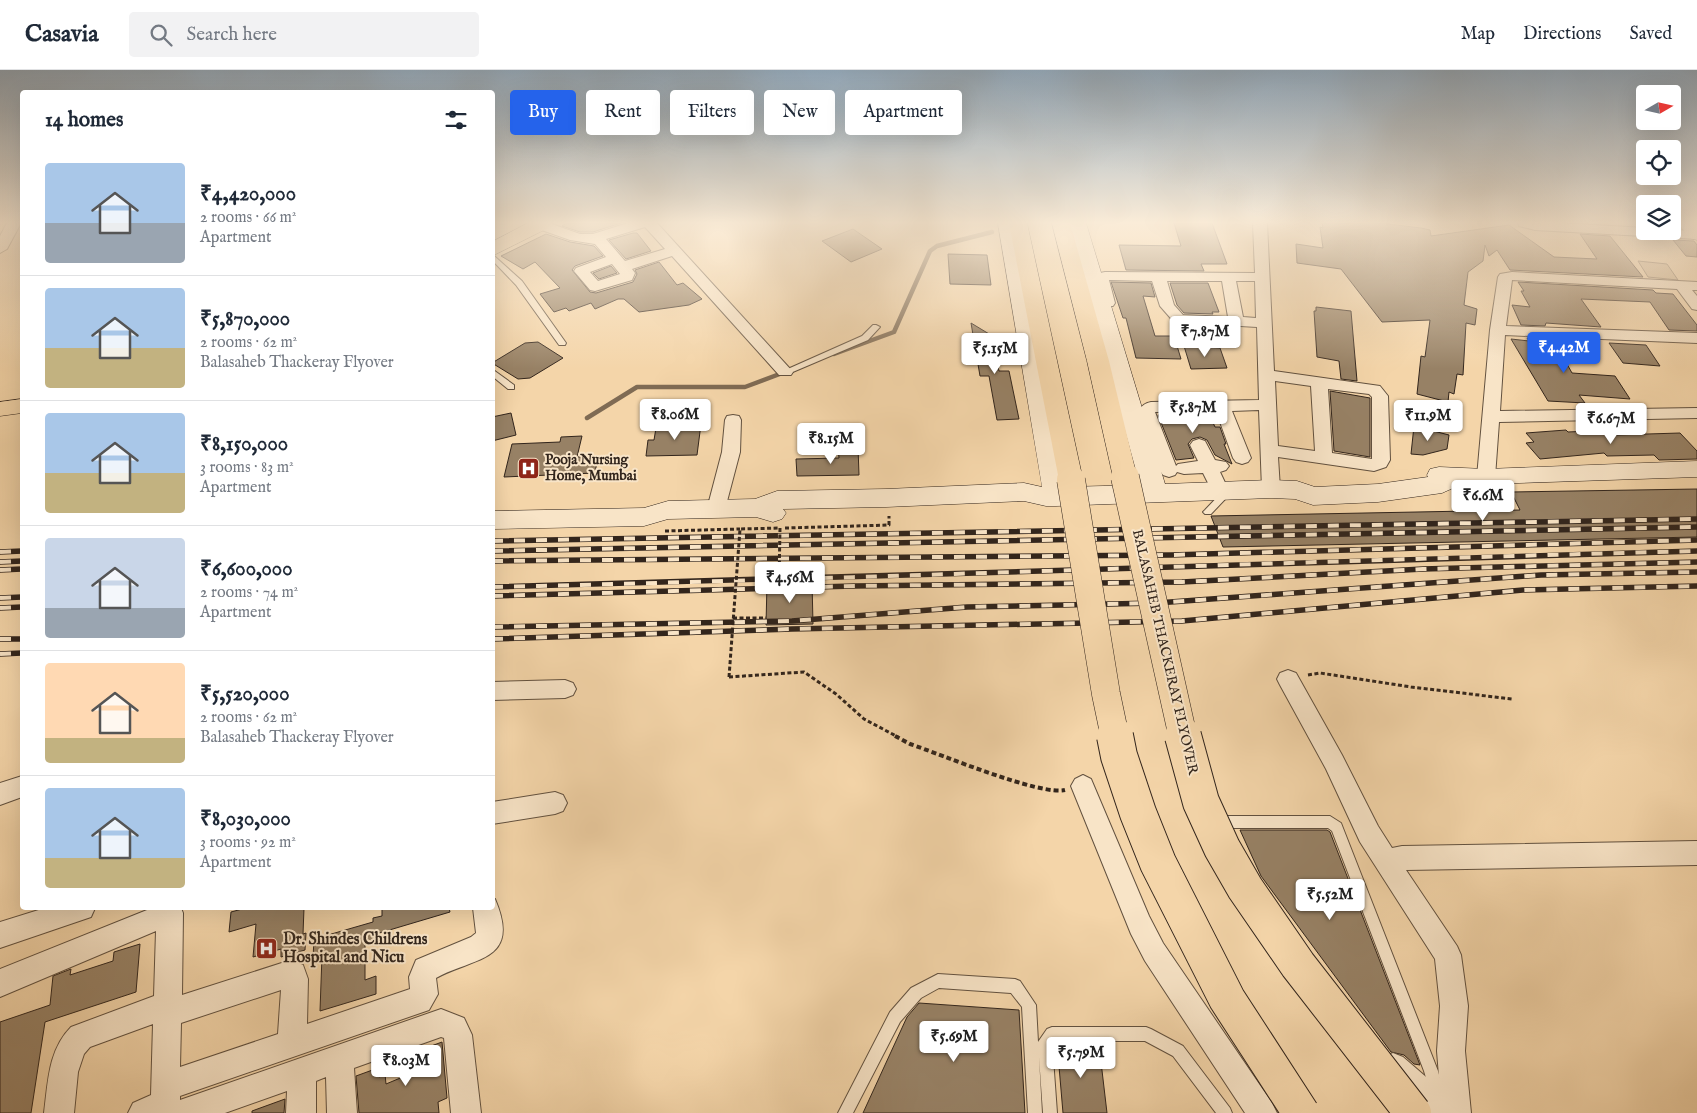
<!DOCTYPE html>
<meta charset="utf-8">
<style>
:root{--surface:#fff;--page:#f2f2f3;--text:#1f2937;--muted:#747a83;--line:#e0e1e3;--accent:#2563eb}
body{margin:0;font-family:"IM FELL English",serif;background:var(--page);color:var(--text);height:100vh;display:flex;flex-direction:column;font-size:19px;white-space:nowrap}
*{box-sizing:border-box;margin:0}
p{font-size:16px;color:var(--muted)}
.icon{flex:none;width:28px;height:28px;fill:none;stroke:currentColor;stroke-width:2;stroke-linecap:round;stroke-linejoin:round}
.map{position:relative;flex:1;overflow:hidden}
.details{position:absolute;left:20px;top:20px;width:475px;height:820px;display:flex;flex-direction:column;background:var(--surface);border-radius:5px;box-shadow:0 5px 20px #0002}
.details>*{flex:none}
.guide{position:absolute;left:510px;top:20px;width:475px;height:45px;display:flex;gap:10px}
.needle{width:32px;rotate:81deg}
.tools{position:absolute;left:1636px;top:15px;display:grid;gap:10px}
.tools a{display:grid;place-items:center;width:45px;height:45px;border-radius:5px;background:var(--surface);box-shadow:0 5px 20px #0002;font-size:25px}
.price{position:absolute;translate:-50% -42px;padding:0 11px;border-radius:5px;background:#fff;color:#222;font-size:16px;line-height:32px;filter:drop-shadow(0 1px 2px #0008)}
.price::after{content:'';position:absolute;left:50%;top:30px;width:15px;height:11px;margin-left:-8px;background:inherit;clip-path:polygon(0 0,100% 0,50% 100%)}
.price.selected{background:var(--accent);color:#fff}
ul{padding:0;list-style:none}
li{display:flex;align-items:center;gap:15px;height:125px;padding:0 25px}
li+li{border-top:1px solid var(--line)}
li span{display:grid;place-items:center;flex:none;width:140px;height:100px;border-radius:5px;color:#555}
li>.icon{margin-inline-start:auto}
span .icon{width:60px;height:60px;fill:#fffc;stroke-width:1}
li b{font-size:21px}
h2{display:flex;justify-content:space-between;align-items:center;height:60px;padding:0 25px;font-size:21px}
.chip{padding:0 18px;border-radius:5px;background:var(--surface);box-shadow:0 5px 20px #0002;font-size:18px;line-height:45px}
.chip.selected{background:var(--accent);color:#fff}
header{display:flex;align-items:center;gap:30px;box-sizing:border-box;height:70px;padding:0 25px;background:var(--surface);border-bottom:1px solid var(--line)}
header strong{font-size:24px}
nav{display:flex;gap:28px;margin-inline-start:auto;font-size:18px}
.search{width:350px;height:45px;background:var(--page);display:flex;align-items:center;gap:12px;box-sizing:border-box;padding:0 18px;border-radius:5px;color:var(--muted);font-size:19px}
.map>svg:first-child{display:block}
</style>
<header>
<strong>Casavia</strong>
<div class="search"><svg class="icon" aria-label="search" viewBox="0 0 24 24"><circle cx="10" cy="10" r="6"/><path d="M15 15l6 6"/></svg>Search here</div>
<nav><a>Map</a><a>Directions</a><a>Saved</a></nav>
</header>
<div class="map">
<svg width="1697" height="1043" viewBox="0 0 1697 1043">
<rect width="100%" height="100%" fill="#f4d5a9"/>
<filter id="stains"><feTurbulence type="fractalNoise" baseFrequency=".004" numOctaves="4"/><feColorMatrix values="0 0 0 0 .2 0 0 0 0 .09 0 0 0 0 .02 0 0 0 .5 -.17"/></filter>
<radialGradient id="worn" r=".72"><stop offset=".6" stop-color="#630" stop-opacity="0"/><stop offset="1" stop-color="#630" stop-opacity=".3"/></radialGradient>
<!-- green -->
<polygon fill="#d3b791" stroke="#826e56" points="1638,191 1667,194 1678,210 1648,207"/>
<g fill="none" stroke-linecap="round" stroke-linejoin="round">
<!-- stream -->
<g stroke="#7f6b54" stroke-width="4.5">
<polyline points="834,284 894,262 930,181 937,176 992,162"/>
<polyline points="587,348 637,317 745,317 785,302"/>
</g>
</g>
<!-- building -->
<g fill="#978165" stroke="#32251c">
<polygon points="566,153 621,153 593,162 580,162 562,156"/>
<polygon points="1174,153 1212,153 1227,194 1201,194 1204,201 1126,200 1119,175 1181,176"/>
<polygon points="1322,153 1380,153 1421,158 1430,160 1431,166 1509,155 1554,187 1597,189 1580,164 1610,166 1643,207 1510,200 1497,180 1489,186 1485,175 1483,191 1468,202 1464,235 1477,239 1475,255 1466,253 1463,305 1457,304 1454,324 1449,322 1448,332 1417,324 1421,286 1425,287 1430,250 1382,252 1341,199 1297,193 1296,174 1323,178 1320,157 1323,158"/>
<polygon points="853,159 882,179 851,192 822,171"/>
<polygon points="633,163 637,163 651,181 626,189 609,170"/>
<polygon points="546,164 570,172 594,176 603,186 575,196 572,200 590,222 596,223 633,212 637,204 635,200 659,192 677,215 683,213 702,229 689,235 639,242 624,229 618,229 595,239 591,233 569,241 566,238 554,242 540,224 560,218 535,192 523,199 501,186"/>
<polygon points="1673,170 1694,171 1697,175 1697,187 1686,186"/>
<polygon points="948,184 987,185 991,215 950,214"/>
<polygon points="611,196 617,203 599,209 593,203"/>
<polygon points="1111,212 1151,213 1155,227 1143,226 1155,266 1174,266 1181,289 1136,288 1126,248 1123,248"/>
<polygon points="1518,212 1653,220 1656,223 1673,224 1697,255 1697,261 1669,260 1650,232 1581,229 1601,257 1546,253 1545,256 1521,255 1512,235 1530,237 1521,221 1524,221"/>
<polygon points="1170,213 1208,213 1219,242 1212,242 1213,244 1184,243 1177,235"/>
<polygon points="1316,237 1351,241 1357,311 1341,309 1339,291 1317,287 1314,241 1316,241"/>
<polygon points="971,253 1004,273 994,279 999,301 1009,301 1019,349 997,350 989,306 980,306"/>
<polygon points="1527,268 1553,269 1572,303 1615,306 1630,329 1579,325 1585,333 1548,331 1511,269 1529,271"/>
<polygon points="538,272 563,288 530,308 518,309 492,293 525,273"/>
<polygon points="1609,273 1646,275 1660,296 1623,293"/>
<polygon points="1184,276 1220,278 1227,298 1191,299"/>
<polygon points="1330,321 1370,328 1370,387 1334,381"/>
<polygon points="511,343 516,365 492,371 492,347"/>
<polygon points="1209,344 1215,357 1220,357 1226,374 1224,374 1232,394 1215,385 1207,370 1200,367 1192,369 1188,374 1194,388 1176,390 1158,345"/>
<polygon points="665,354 701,354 697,385 646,386 648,370 654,370 656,358 664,358"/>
<polygon points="1414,356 1449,365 1447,379 1423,385 1411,384"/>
<polygon points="1566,360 1568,362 1611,360 1615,365 1680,363 1697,381 1697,389 1659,390 1654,385 1607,386 1604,383 1540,389 1526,373 1534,372 1526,363"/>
<polygon points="582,366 577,387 598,386 595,403 504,407 512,374 560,372 561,367"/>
<polygon points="858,377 859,405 797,406 796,389 839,388 838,378"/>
<polygon points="1697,419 1697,467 1223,477 1211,446 1520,440 1511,422"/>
<polygon points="812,512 813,554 766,555 767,513"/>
<polygon points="1240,760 1327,760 1330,762 1420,995 1414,994 1404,985 1391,982 1261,806"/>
<polygon points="246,838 304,838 303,864 306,863 305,880 281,887 281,879 253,887 256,854 229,862 231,842"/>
<polygon points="382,838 449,838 450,842 376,864 377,872 365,875 365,910 376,906 376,924 320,941 322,885 313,888 314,869 373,852 373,848 382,846"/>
<polygon points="140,874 136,922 45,952 31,1043 0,1043 0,952 50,935 53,906 71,899 70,905 113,891 114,882"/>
<polygon points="919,933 1019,940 1025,1043 863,1043 907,947"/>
<polygon points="442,972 447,1028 438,1032 439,1043 359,1043 356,1006 378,998 379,1007 385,1004 386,1014 417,1001 415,982"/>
<polygon points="1057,973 1099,975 1107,1043 1063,1043"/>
<polygon points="285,1029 284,1043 252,1043 252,1041"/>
</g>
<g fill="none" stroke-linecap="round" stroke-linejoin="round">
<defs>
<g id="lane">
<polygon points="492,184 522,211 566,273 565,275 559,275 516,215 492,190"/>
<polygon points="873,255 876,255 880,257 868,270 788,304 782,304 781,302 862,266"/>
<polygon points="492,299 514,315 514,319 508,319 492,306"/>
<polygon points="1227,419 1230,420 1232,422 1230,424 1211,444 1205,444 1203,442 1205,440 1224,420"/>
<polygon points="1221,746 1330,746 1341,753 1438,1001 1445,1027 1443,1032 1438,1034 1433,1032 1424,1001 1332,761 1328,758 1221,758 1217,756 1215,752 1217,748"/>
<polygon points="938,904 1015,909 1020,911 1036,935 1038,972 1047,959 1052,957 1146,957 1151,959 1183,976 1230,1038 1232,1043 1216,1043 1173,986 1145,971 1055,971 1052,974 1057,1043 1043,1043 1039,987 1042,1043 1028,1043 1022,937 1011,923 939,918 921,928 900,952 853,1043 838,1043 890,942 911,918"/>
</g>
<g id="street">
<polygon points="7,153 21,153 7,179 0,183 0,166"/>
<path d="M535 153H549L580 164H593L628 153H657L793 302 791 305H779L672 186 632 199 635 203 632 210 595 221 590 220 574 201 576 198 606 187 595 174 570 170 536 158ZM645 157 665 179 625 191 606 169ZM612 194 620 204 598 211 590 202Z"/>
<path d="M1253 153H1267L1274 301 1380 316 1388 326 1390 390 1386 397 1374 401 1278 387 1280 419 1277 423 1271 425 1265 423 1262 419 1259 340 1232 341 1251 388 1248 392 1242 394 1236 392 1233 388 1216 341 1155 342 1176 396 1178 394 1198 391 1190 375 1193 371 1199 369 1205 371 1215 390 1226 392 1229 396 1226 400 1220 402 1229 421 1226 425 1220 427 1214 425 1203 403 1184 404 1177 402 1175 405 1169 407 1163 405 1160 401 1138 342C1141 336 1145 333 1151 332L1259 330 1257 257 1174 252 1160 236 1152 211 1109 210 1115 233 1113 236H1103L1094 210 1100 203 1105 202 1255 203ZM1167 211H1222L1228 247 1183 245 1174 235ZM1236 211H1255L1256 248 1243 247ZM1275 311 1311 316 1315 381 1278 376ZM1328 319 1369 324 1372 327V389L1332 383Z"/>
<polygon points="1518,153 1560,153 1645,158 1645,161 1672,161 1672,160 1697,161 1697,169 1535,160 1519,156"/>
<polygon points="1512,202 1697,212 1697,220 1692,220 1697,226 1697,240 1692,239 1677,219 1512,210 1506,256 1697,263 1697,273 1505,265 1500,341 1697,338 1697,348 1499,352 1495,407 1492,411 1486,413 1480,411 1477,407 1490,260 1498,207 1500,204"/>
<polygon points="733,345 739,346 741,350 740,382 725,439 723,444 716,446 709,444 707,439 722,382 725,350 727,346"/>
<polygon points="1288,600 1296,603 1342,685 1378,756 1392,778 1402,776 1697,771 1697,795 1406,800 1457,876 1461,885 1468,936 1465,981 1471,1043 1423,1043 1383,1007 1379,997 1383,987 1393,983 1403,987 1440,1019 1437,981 1440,936 1435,889 1360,772 1326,699 1280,615 1277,609 1280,603"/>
<polygon points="565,610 573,613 576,619 573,625 565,628 492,630 492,612"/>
<polygon points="1083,705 1091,709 1149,846 1163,873 1272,1033 1277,1043 1245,1043 1145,891 1131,864 1071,716 1075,709"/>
<polygon points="22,706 22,727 0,735 0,713"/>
<polygon points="555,722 563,725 567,733 563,741 555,744 492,754 492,732"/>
<path d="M492 828 495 829C522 892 474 887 436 908L438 924 429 940 180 1026V1030L441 939 464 948 472 965 481 1043H451L444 968 441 967 354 998 357 1043H327L326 1007 316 1011V1043H286L287 1021 225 1043H128L133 1033 151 1025 153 954 90 977 84 984 78 1002 74 1043H44C48 1013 48 980 71 957L154 926 156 861 0 927V899L152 838H181L183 843 182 925 291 890 303 895 308 909 307 954 410 919 409 907 416 890 471 867 476 863 473 838H492ZM281 920 278 964 180 997 181 953Z"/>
<polygon points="45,838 95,838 91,847 0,878 0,852"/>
</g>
<g id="secondary">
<polygon points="998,153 1016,153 1067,417 1140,415 1068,153 1086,153 1165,414 1271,410 1297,411 1315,417 1378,414 1428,407 1427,405 1430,399 1439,397 1486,399 1697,391 1697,407 1460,415 1442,423 1378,432 1313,435 1295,429 1271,428 1056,436 1046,436 1024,431 886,437 783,439 786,443 782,449 773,452 756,447 668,449 644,456 492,459 492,441 644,438 668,431 755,429 777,421 886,419 1024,413 1042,417"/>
<polygon points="1678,153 1697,153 1697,170 1690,168"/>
</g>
<g id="primary">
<polygon points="528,153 552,153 550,157 492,186 492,172"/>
<polygon points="1009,153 1027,153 1083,410 1080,416 1071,419 1062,416 1059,410"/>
<polygon points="1052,153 1070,153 1109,291 1137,407 1134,413 1125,415 1116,413 1113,407 1087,291"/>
<polygon points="22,329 22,343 0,346 0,332"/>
</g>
</defs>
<!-- lane casing -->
<use href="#lane" stroke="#62513f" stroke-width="2"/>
<!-- street casing -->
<use href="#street" stroke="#62513f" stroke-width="2"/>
<!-- secondary casing -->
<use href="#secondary" stroke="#32251c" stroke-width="1"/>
<!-- primary casing -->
<use href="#primary" stroke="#32251c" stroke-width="1"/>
<!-- path-far1 -->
<g stroke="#32251c" stroke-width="3" stroke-dasharray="4 2.5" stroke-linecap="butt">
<polyline points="785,458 889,455 889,446"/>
<polyline points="665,461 740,459"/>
<polyline points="733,548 766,548"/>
<polyline points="1308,605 1320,603 1411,617 1512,629"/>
<polyline points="729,607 804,602 836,624 864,649 898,667"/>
</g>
<!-- path -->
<path stroke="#32251c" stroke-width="4" stroke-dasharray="5 3" stroke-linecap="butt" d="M895 666 910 674C940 684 1040 726 1065 720"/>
<!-- lane -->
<use href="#lane" fill="#f8e4c7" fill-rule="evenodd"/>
<!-- street -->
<use href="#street" fill="#f8e4c7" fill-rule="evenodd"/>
<!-- secondary -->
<use href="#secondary" fill="#f8e4c7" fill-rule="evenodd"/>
<!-- primary -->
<use href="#primary" fill="#f4d5a9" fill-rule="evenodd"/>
<defs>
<g id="rail">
<polyline points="492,471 1697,449"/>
<polyline points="492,481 1697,457"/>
<polyline points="0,482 22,481"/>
<polyline points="492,491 1171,485 1697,470"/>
<polyline points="0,492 22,491"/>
<polyline points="0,500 22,499"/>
<path d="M492 517C894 508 1295 491 1697 481"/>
<polyline points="492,526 854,516 1182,512 1423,499 1697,492"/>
<polyline points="0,528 22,527"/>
<polyline points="0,538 22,537"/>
<polyline points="492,557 792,551 967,537 1157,533 1541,505 1697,502"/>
<polyline points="0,569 22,569"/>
<polyline points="492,569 792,559 1182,551 1523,520 1697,516"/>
<polyline points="0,584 22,583"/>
</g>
</defs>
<!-- rail casing -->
<use href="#rail" stroke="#32251c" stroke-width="5.5"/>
<!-- rail -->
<use href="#rail" stroke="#f8e4c7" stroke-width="4" stroke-dasharray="11" stroke-linecap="butt"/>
<defs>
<g id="primary-bridge-far1">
<polyline points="1125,407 1183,667"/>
<polyline points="1071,410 1106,624 1115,667"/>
</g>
<g id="primary-bridge">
<polyline points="1115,666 1119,686 1138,743 1158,793 1227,929 1301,1043"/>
<polyline points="1183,666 1201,732 1222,778 1245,818 1298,895 1413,1043"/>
</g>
</defs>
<!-- primary-bridge-far1 casing -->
<use href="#primary-bridge-far1" stroke="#32251c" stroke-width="29" stroke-linecap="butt"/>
<!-- primary-bridge casing -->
<use href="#primary-bridge" stroke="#32251c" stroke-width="38" stroke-linecap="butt"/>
<!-- path-bridge -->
<polyline stroke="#32251c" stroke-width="3" stroke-dasharray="4 2.5" stroke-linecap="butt" points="729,607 740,459 780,458 779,512"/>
<!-- primary-bridge-far1 -->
<use href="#primary-bridge-far1" stroke="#f4d5a9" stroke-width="28"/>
<!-- primary-bridge -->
<use href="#primary-bridge" stroke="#f4d5a9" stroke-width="36"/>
</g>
<!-- sky -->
<linearGradient id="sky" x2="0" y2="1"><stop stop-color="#92a9bc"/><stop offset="0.51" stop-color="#faecd8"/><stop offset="1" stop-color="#faecd8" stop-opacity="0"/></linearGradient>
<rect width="1697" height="299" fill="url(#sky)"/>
<!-- icons -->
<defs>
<symbol id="hospital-square" viewBox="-11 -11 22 22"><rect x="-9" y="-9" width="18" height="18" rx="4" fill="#8f2418" stroke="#f8e4c7"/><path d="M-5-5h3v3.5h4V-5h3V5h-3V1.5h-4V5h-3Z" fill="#fff"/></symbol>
</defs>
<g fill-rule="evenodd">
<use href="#hospital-square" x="516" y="386" width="25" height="25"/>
<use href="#hospital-square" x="254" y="866" width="25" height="25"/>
</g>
<g text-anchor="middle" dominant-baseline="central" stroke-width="4" stroke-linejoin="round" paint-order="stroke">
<!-- poi labels -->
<g font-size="14" font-weight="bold" fill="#32251c" stroke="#f8e4c7" text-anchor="start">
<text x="545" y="390">Pooja Nursing<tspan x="545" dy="16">Home, Mumbai</tspan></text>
</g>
<!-- street labels -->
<g font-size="14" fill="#32251c" stroke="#f8e4c7">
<text transform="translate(1165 582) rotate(77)">BALASAHEB THACKERAY FLYOVER</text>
</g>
<!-- near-poi labels -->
<g font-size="16" font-weight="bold" fill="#32251c" stroke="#f8e4c7" text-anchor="start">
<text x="283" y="870">Dr. Shindes Childrens<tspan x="283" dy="18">Hospital and Nicu</tspan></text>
</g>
</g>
<rect width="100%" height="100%" filter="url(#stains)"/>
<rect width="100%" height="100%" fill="url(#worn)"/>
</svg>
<div class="tools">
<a><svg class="needle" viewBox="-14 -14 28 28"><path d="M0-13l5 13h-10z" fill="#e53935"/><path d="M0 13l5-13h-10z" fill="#747a83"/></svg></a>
<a><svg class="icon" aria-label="locate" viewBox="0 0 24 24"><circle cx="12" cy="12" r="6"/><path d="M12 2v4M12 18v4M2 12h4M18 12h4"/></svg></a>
<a><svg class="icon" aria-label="layers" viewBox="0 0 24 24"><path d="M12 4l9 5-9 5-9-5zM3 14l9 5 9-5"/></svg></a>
</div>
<b class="price" style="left:1205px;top:288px">₹7.87M</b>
<b class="price selected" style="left:1564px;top:304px">₹4.42M</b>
<b class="price" style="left:995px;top:305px">₹5.15M</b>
<b class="price" style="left:1193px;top:364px">₹5.87M</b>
<b class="price" style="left:675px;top:371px">₹8.06M</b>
<b class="price" style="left:1428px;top:372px">₹11.9M</b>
<b class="price" style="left:1611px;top:375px">₹6.67M</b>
<b class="price" style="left:831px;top:395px">₹8.15M</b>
<b class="price" style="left:1483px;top:452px">₹6.6M</b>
<b class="price" style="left:790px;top:534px">₹4.56M</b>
<b class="price" style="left:1330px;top:851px">₹5.52M</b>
<b class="price" style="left:954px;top:993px">₹5.69M</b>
<b class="price" style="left:1081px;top:1009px">₹5.79M</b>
<b class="price" style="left:406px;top:1017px">₹8.03M</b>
<div class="guide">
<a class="chip selected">Buy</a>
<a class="chip">Rent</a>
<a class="chip">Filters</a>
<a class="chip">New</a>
<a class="chip">Apartment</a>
</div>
<section class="details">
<h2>14 homes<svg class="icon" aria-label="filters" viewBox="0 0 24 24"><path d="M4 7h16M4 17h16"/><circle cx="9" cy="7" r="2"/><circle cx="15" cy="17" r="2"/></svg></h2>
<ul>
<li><span style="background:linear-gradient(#a9c7e8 60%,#9aa5b1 0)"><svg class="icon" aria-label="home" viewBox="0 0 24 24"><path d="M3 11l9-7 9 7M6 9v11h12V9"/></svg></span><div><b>₹4,420,000</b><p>2 rooms · 66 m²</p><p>Apartment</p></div></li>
<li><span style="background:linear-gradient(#a9c7e8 60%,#c2b280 0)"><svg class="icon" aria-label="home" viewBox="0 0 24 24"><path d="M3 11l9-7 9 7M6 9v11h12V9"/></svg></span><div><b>₹5,870,000</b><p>2 rooms · 62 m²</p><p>Balasaheb Thackeray Flyover</p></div></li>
<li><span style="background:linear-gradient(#a9c7e8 60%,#c2b280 0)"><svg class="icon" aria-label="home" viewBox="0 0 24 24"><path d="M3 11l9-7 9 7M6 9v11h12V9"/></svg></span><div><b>₹8,150,000</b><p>3 rooms · 83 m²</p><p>Apartment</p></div></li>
<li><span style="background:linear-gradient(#c9d6e8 70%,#9aa5b1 0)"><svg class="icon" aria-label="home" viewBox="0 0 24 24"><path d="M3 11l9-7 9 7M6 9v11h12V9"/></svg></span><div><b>₹6,600,000</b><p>2 rooms · 74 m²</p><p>Apartment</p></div></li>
<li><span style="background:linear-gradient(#ffd9b3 75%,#c2b280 0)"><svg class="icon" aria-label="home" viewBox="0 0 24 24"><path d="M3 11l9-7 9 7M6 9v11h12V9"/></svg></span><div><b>₹5,520,000</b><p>2 rooms · 62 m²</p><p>Balasaheb Thackeray Flyover</p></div></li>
<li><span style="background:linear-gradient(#a9c7e8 70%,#c2b280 0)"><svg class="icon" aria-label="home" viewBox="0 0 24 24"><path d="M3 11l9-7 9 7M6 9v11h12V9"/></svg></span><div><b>₹8,030,000</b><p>3 rooms · 92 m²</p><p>Apartment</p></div></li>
</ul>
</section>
</div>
